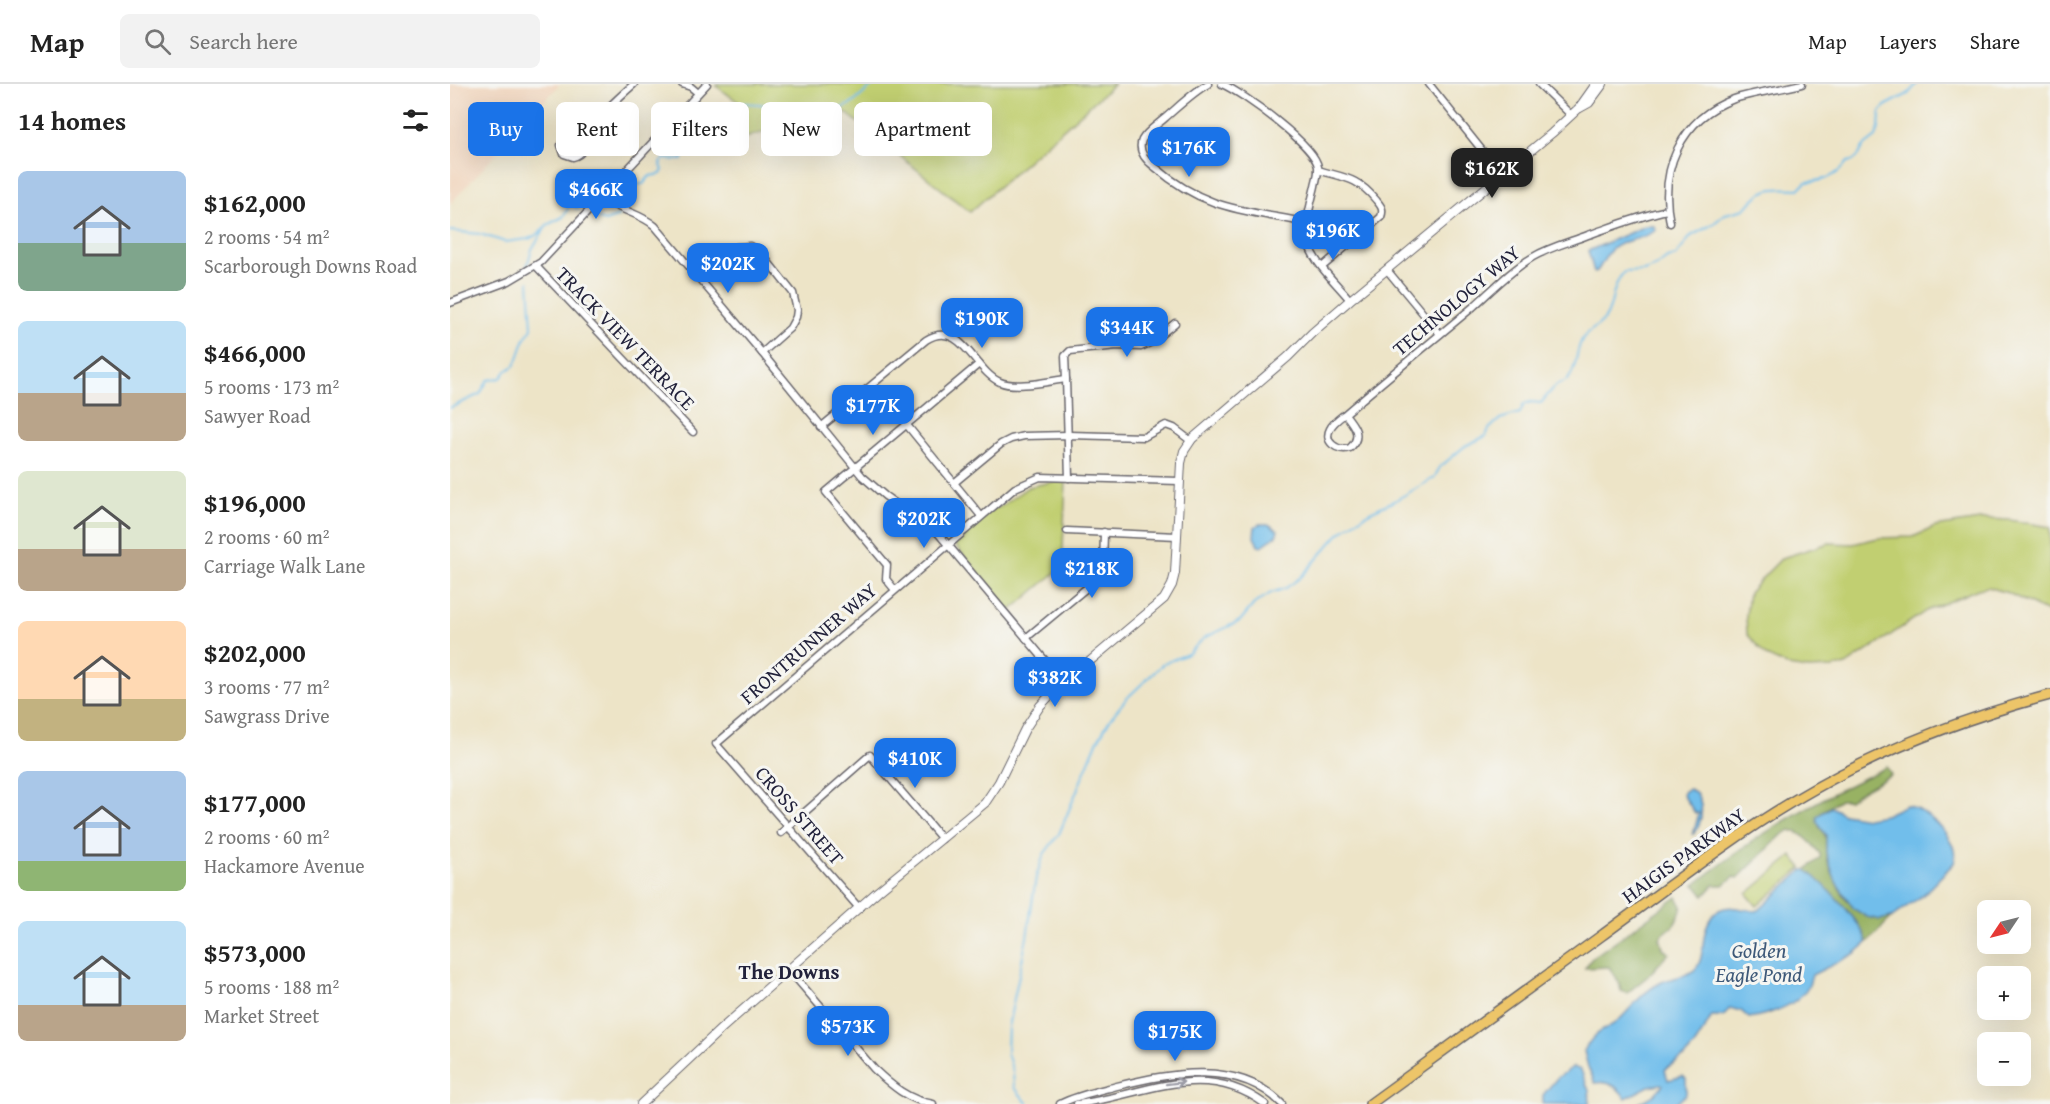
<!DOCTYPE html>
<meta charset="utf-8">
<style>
:root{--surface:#fff;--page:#f2f2f2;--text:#222;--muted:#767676;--line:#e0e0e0;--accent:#1a73e8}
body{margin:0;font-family:"Gentium Book Plus",serif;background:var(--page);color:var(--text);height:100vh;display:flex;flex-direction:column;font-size:22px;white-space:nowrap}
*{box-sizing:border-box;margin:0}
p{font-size:20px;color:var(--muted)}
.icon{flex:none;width:33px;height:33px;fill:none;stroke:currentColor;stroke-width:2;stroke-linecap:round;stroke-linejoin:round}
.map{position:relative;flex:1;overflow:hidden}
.details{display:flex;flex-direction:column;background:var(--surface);width:450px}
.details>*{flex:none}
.banner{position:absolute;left:18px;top:18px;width:570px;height:54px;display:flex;gap:12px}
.needle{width:39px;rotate:235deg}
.controls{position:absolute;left:1527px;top:816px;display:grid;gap:12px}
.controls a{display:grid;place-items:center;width:54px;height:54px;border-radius:9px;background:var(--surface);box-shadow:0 6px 24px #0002;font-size:30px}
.price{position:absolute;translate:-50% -51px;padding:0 14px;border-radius:12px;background:var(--accent);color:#fff;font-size:20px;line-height:39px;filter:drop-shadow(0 2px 3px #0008)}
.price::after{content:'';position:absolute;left:50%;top:36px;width:18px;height:14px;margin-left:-9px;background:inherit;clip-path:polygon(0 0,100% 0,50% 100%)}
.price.on{background:#222;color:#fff}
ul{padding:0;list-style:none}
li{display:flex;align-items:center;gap:18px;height:150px;padding:0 18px}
li span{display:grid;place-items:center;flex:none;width:168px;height:120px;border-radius:9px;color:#555}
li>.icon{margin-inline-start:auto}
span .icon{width:72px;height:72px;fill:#fffc;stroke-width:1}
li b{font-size:26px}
h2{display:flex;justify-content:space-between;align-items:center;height:72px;padding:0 18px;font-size:26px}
.pill{padding:0 21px;border-radius:9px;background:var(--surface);box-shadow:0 6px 24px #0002;font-size:21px;line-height:54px}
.pill.on{background:var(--accent);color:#fff}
header{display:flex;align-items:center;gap:36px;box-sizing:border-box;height:84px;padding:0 30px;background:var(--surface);border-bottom:2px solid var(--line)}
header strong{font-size:28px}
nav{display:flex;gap:33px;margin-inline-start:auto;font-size:21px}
.search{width:420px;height:54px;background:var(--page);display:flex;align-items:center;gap:15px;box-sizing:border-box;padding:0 21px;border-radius:9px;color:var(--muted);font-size:22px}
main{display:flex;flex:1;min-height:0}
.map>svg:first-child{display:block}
</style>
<header>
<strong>Map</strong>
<div class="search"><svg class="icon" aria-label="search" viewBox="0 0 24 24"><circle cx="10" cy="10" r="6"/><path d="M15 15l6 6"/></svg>Search here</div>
<nav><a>Map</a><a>Layers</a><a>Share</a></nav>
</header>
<main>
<section class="details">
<h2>14 homes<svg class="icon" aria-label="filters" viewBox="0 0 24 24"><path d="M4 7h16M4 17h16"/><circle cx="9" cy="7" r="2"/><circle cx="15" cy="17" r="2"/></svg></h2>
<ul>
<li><span style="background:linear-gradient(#a9c7e8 60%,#7fa58c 0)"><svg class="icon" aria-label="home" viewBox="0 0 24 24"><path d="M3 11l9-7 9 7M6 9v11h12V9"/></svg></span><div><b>$162,000</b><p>2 rooms · 54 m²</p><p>Scarborough Downs Road</p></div></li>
<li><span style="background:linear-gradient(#bfe0f5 60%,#b9a48a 0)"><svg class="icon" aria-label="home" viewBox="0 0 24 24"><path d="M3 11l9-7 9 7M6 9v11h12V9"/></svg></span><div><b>$466,000</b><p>5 rooms · 173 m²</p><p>Sawyer Road</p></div></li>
<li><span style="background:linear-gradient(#dfe7d0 65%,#b9a48a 0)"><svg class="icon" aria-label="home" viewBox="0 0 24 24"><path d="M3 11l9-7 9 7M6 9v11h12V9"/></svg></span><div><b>$196,000</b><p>2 rooms · 60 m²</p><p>Carriage Walk Lane</p></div></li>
<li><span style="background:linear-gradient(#ffd9b3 65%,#c2b280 0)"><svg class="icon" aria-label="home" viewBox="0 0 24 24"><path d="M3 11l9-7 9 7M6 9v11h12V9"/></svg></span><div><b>$202,000</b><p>3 rooms · 77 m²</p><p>Sawgrass Drive</p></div></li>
<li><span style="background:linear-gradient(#a9c7e8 75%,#8fb573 0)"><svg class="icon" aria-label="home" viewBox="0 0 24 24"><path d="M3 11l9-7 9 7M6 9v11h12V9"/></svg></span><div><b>$177,000</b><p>2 rooms · 60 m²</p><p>Hackamore Avenue</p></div></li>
<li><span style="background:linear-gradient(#bfe0f5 70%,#b9a48a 0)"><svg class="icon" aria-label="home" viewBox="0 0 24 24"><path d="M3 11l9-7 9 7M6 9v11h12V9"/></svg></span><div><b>$573,000</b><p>5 rooms · 188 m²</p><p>Market Street</p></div></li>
</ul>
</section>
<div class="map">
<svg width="1600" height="1020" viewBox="0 0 1600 1020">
<rect width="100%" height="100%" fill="#f6f6f2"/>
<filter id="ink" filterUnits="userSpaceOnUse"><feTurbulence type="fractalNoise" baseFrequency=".0167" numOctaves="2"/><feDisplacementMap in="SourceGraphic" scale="12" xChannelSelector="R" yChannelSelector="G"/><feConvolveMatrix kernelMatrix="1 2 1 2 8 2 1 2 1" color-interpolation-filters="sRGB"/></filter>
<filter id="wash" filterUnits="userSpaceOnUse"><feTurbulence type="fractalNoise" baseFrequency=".008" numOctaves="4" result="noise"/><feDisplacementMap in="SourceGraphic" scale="24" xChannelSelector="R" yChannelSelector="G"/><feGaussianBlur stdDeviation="1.35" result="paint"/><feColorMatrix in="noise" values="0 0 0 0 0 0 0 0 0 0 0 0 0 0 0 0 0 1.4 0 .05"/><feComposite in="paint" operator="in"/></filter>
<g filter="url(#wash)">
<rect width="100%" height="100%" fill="#ede4c7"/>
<!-- built -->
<polygon fill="#f1d5bd" points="0,0 110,0 0,120"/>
<!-- green -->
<g fill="#c1cf71" stroke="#727856" stroke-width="1.5">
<polygon points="268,0 664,0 520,128 390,24 295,54 272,42 291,20 266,2"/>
<polygon points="606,397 616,397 612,483 559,528 505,461 507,456 544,424 550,423 578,403"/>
<polygon points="1536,435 1560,436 1600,443 1600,529 1558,509 1538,503 1528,505 1476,527 1396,581 1382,584 1358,585 1338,582 1316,572 1297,550 1296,531 1299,509 1316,490 1332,474 1379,459 1403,460 1428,454 1463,453 1485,443"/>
<polygon points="1342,772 1352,784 1307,822 1297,810"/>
</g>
<!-- forest -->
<g fill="#98b263" stroke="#5d6a4f" stroke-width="1.5">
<path d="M1437 683 1441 691 1408 709 1399 716H1390L1373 727 1369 742C1381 755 1373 762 1378 777 1387 807 1407 843 1442 833L1417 859C1413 839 1373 798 1356 786L1370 774V770C1361 759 1355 750 1340 746L1331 752 1288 794 1284 793 1273 801H1264L1254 812 1245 801C1254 792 1267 784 1277 776 1326 738 1381 709 1437 683Z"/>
<path d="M1227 813 1232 822C1230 830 1228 837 1222 843 1217 847 1214 848 1210 854L1213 864 1219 869 1197 893 1177 909 1171 907 1169 898 1159 883 1135 884 1142 874Z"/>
</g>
<!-- water -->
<g fill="#71beeb" stroke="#4a7093" stroke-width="1.5">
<path d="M1195 142H1204L1206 146C1192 157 1172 155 1161 166 1155 172 1152 181 1147 187L1144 188 1138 167Z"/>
<polygon points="809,440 818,440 828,446 826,452 812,462 808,461 804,453 805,443"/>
<path d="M1239 705C1257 713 1253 739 1243 751L1249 729H1245L1233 711 1234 707Z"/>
<path d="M1456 721C1477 725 1510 756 1504 779L1473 811 1442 833 1430 836 1417 833 1404 825 1386 798 1376 769V751L1367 738V732L1381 723 1394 730 1417 734 1435 731Z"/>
<path d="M1353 786H1356C1373 798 1413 839 1417 859L1404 870 1362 891C1361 894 1360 898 1359 901 1348 922 1321 930 1299 934L1291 927 1280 924 1274 932H1262C1253 947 1245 965 1231 975 1225 979 1220 980 1215 986L1218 996 1233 992 1236 995V1010L1226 1020H1188L1204 1011 1213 1001 1211 1000 1199 1002 1176 1014C1166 1002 1161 997 1145 999L1138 983 1134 967C1147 943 1155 949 1171 934 1186 919 1192 908 1212 898 1222 894 1233 893 1243 887 1259 876 1246 841 1269 826 1280 820 1294 826 1305 827L1309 826Z"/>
<polygon points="1123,983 1131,986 1139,1007 1140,1020 1093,1020 1093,1011 1107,994"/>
</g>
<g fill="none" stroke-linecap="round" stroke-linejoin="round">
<!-- stream -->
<g stroke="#71beeb" stroke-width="2">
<polyline points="175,116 175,106 177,101 193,100 200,92 211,90 213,86 210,79 214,75 232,76 236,65 250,54 270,42 288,21 294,19 308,20 356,26 375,23 392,24 403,19 421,3 429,0 451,2 457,0"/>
<polyline points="146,134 155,137 169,132"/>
<polyline points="0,147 30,150 55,158 78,155 87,151 97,141 113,133 120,121 129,125"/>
<polyline points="77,182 82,165 95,144"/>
<polyline points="0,324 30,310 38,296 51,294 56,287 64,282 67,277 75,254 82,244 79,198"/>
<path d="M578 1020 564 1003 563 988 557 969 558 943 577 853 586 793 594 770 609 750 647 658 660 635 676 615 714 579 738 570 754 554 790 537 804 520 821 509 836 504 851 493 888 451 900 441 920 428 946 416 984 394 990 383 1015 362 1036 352 1039 345 1050 335 1070 329 1074 320 1081 318 1091 319C1096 313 1101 306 1107 301 1111 299 1116 298 1119 294 1128 282 1125 266 1133 254 1140 245 1151 242 1157 231 1164 217 1162 201 1174 188L1194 187 1207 182 1217 174 1226 172 1241 152 1263 140 1275 130 1295 125C1313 102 1321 104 1349 105L1356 98C1373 97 1387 93 1397 78L1403 77 1409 71 1413 63 1426 53 1429 44 1430 29 1435 22 1458 10 1467 0"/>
</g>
</g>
</g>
<g filter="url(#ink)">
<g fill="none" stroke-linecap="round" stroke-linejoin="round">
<defs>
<g id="minor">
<polyline points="232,0 241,3 248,9"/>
<path d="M758 0C743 8 728 23 715 34 708 40 696 48 692 56 687 68 697 77 705 83 756 127 796 126 858 139"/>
<path d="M772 0C793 9 866 62 868 83 869 89 866 96 865 102 861 120 853 142 859 161 864 179 888 201 900 216"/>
<polyline points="979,0 1051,90"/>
<polyline points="1089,0 1121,31"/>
<path d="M135 49C125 52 115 48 111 61L114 70 123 73C139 69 130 57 137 47 150 31 168 14 184 0"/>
<path d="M868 86C895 94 907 93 926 116 931 122 934 125 931 133L872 183"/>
<path d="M152 112C167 127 189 128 205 142L312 269 412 392 435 412 488 449 614 599"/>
<path d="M1220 139C1209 86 1230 35 1284 15 1305 8 1329 6 1352 0"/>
<polyline points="86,182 243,348"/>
<polyline points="937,186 990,250"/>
<polyline points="249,194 287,163 300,162 311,169 343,209 347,226 346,233 340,244 312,269"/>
<polyline points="0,219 59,197 91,178 257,0"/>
<polyline points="616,295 615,272 620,267 667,262 691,263 702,258 725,239"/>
<path d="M895 330C904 341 913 352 900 364 888 368 873 358 880 345 883 338 891 333 896 329 938 293 981 258 1023 223 1042 206 1061 186 1083 173 1100 163 1120 158 1138 151 1164 142 1190 132 1217 126"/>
<polyline points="456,340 531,432"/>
<path d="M371 343 476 256C511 234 524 287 550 298 566 305 599 297 616 295L619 394"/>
<polyline points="504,399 551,360 561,355 574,352 619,351 694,353 716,341 724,344 741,357"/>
<polyline points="617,447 727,452"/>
<polyline points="445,506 436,495 437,481 376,408 529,280"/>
<polyline points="576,554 651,492 653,485 654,448"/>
<polyline points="331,749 420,671 492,755"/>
<polyline points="409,824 266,660 565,404 590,393 729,397"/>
<path d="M339 886 424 985C442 1002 458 1016 483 1020"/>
<path d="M610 1020C628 1011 648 1007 667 1002 721 989 788 975 832 1020"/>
<path d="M627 1020C693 1012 753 974 815 1020"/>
</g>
<g id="tertiary">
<polyline points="1130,24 1139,19 1153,0"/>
<polyline points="191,1020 271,945 428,807 535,719 549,698 575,645 590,622 603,608 714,515 722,501 725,489 731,379 734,367 742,355 838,273 862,249 900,216 1102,49 1129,24 1146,0"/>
</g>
<path id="primary" d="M920 1020C997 964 1074 908 1151 852 1221 801 1289 747 1364 705 1438 663 1518 633 1600 611"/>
</defs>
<!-- minor casing -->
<use href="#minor" stroke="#69666c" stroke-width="9"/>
<!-- tertiary casing -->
<use href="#tertiary" stroke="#69666c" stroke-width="10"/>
<!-- primary casing -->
<use href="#primary" stroke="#69666c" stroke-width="12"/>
<!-- minor -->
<use href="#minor" stroke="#fff" stroke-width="6"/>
<!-- tertiary -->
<use href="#tertiary" stroke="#fff" stroke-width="8"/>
<!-- primary -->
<use href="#primary" stroke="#edc569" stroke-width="9"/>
</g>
<!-- one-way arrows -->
<defs><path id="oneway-shaft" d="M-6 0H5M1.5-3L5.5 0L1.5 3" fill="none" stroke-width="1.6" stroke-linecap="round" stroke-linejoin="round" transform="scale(1.5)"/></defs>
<use stroke="#9c9ca7" href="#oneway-shaft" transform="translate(725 999) rotate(-7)"/>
</g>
<g text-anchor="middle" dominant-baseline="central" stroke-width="6" stroke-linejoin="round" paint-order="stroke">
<!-- street labels -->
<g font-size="20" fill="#22223b" stroke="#f6f6f2">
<text transform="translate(1006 216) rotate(-40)">TECHNOLOGY WAY</text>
<text transform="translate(176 254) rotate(46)">TRACK VIEW TERRACE</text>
<text transform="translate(358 559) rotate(-41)">FRONTRUNNER WAY</text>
<text transform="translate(350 731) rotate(49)">CROSS STREET</text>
<text transform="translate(1233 771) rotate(-36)">HAIGIS PARKWAY</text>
</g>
<!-- water labels -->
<g font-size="21" font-style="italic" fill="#3e5979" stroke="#f6f6f2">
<text x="1309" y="866">Golden<tspan x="1309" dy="24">Eagle Pond</tspan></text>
</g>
<!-- neighbourhood labels -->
<g font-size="21" font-weight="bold" fill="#22223b" stroke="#f6f6f2">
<text x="339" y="887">The Downs</text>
</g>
</g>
</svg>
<div class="controls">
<a><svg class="needle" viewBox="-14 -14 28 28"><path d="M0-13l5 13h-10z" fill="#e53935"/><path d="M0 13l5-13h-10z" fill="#767676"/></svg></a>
<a>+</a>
<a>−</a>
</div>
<b class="price" style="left:739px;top:94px">$176K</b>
<b class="price on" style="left:1042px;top:115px">$162K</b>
<b class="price" style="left:146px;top:136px">$466K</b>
<b class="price" style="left:883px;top:177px">$196K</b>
<b class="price" style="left:278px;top:210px">$202K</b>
<b class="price" style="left:532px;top:265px">$190K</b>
<b class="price" style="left:677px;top:274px">$344K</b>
<b class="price" style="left:423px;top:352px">$177K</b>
<b class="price" style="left:474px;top:465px">$202K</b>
<b class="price" style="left:642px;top:515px">$218K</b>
<b class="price" style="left:605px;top:624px">$382K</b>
<b class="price" style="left:465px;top:705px">$410K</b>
<b class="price" style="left:398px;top:973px">$573K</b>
<b class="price" style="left:725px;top:978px">$175K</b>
<div class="banner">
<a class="pill on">Buy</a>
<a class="pill">Rent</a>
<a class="pill">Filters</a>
<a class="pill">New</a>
<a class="pill">Apartment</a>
</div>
</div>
</main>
